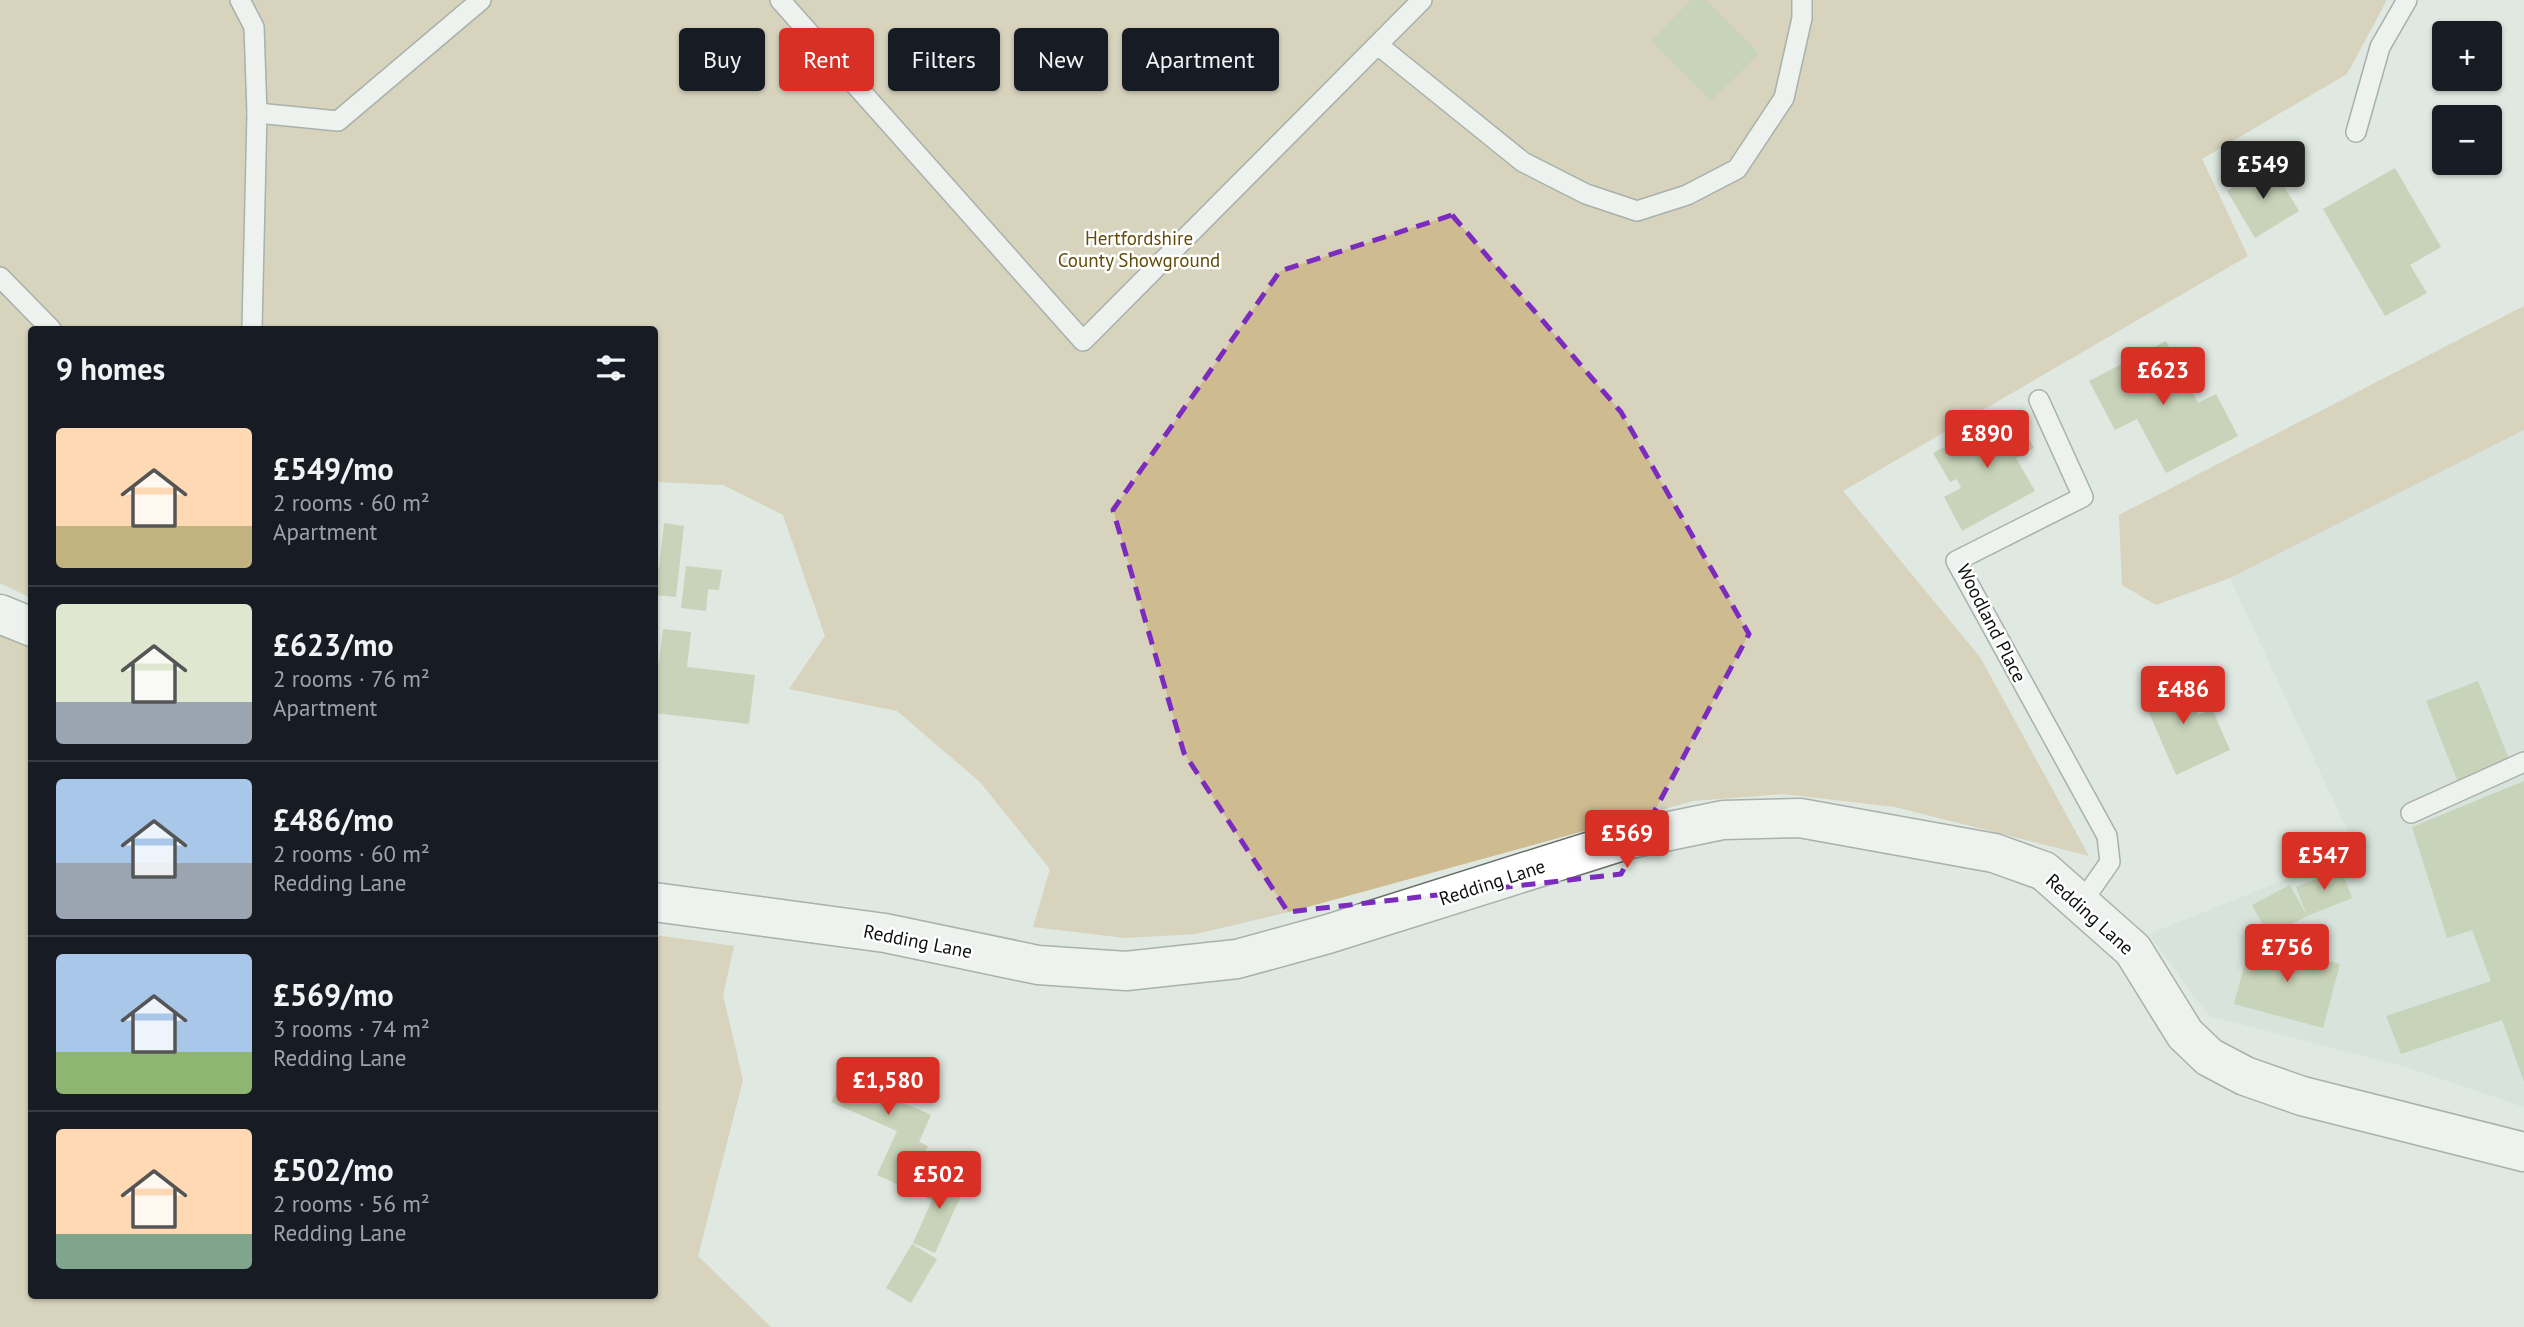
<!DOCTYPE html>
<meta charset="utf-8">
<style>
:root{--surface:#171b24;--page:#20242c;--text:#f1f3f6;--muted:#9ea1a6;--line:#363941;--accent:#d93025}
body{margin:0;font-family:"PT Sans",sans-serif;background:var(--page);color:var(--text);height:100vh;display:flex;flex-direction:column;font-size:26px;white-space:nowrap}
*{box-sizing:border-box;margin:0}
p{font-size:23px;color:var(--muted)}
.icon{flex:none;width:38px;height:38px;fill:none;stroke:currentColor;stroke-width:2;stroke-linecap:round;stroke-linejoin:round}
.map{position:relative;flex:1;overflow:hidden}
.side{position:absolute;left:28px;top:326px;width:630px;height:973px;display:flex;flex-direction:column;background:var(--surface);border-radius:7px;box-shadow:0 2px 5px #0004}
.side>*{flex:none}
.guide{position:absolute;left:679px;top:28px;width:665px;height:63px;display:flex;gap:14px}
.tools{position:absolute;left:2432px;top:21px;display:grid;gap:14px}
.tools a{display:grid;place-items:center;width:70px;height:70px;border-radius:7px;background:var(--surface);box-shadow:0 2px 5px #0004;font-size:35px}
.price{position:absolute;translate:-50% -60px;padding:0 16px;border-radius:7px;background:var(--accent);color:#fff;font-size:23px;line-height:46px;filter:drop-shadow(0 2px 4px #0008)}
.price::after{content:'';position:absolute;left:50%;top:42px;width:21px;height:16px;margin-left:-10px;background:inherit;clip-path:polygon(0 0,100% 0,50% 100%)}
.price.on{background:#222;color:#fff}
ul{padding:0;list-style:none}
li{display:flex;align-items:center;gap:21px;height:175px;padding:0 28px}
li+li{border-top:2px solid var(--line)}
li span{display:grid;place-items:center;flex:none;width:196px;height:140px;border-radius:7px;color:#555}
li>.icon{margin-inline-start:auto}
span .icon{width:84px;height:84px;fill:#fffc;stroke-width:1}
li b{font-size:30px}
h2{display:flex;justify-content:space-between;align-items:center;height:84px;padding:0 28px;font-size:30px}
.tag{padding:0 24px;border-radius:7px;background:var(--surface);box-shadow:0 2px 5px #0004;font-size:24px;line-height:63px}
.tag.on{background:var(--accent);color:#fff}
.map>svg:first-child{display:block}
</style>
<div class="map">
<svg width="2524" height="1327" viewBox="0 0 2524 1327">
<rect width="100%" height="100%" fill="#dfe8e1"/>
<!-- built -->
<polygon fill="#ceddd2" points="2524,430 2524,1107 2403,1066 2209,1016 2149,934 2357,851 2230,578"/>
<!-- green -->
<g fill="#cebb90">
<polygon points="0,0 2387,0 2347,74 2202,159 2248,256 1843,491 1980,657 2089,856 1895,807 1783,794 1693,801 1293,911 1196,934 1125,938 1033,927 1050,869 980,782 897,711 789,689 825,636 783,515 723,485 655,482 654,329 32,329 31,598 0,583"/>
<polygon points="2524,306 2524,430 2230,578 2156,605 2122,585 2119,515"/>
<polygon points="0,632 32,643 32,1295 654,1295 655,935 734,946 723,995 743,1080 698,1256 771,1327 0,1327"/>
</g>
<!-- building -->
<g fill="#aebc88">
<polygon points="1691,0 1706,0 1759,54 1711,101 1651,41"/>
<polygon points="2271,165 2299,211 2255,238 2227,191"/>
<polygon points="2395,168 2441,247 2410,265 2427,293 2385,316 2323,209"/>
<polygon points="2166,341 2198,403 2216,394 2238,436 2166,473 2137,419 2115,430 2089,381"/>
<polygon points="2013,409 2034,448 2016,458 2035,491 1962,531 1944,497 1961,488 1957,479 1950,482 1933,453"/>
<polygon points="664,523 684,526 676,597 654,595 654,568 659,569"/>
<polygon points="686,566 722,570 719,590 708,589 706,611 681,608"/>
<polygon points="663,629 691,632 687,667 755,675 749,724 654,713 654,663 659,663"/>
<polygon points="2181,675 2198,715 2212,709 2230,750 2176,775 2140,692"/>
<polygon points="2478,681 2509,759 2457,780 2426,701"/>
<polygon points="2524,781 2524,1082 2502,1020 2401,1054 2386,1016 2491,981 2472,930 2447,938 2412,827"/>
<polygon points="2341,869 2352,898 2307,916 2296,887"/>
<polygon points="2290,885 2307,916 2269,936 2252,905"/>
<polygon points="2251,941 2340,964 2323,1028 2234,1004"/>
<polygon points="887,1059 915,1073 902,1102 931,1115 919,1142 928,1146 908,1189 877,1175 897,1131 831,1102 848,1066 873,1078 869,1087 874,1089"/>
<polygon points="938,1171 966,1184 935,1253 913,1243 932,1200 926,1198"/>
<polygon points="912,1244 937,1259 911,1303 886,1288"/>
</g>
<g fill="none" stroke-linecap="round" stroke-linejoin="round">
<defs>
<g id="service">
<polyline points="240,0 254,27 257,113 252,329"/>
<polyline points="780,0 1083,341 1422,0"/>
<polyline points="1378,45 1523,162 1586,194 1637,211 1687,195 1737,169 1784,98 1802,18 1802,0"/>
<polyline points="257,113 338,121 481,0"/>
<polyline points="2356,132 2380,47 2407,0"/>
<polyline points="0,277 51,329"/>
<polyline points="2039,400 2083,497 1956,561 2107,836 2110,862 2082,902"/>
<polyline points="2411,813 2524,762"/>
</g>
<g id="minor">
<polyline points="0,614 32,627"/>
<polyline points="654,902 885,933 1038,965 1126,971 1237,959 1328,934 1626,840 1723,820 1800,818 1994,853 2044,871 2133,950 2185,1034 2209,1057 2245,1076 2302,1096 2524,1152"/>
</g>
</defs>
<!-- service casing -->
<use href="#service" stroke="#676f69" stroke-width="22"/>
<!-- minor casing -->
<use href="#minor" stroke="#676f69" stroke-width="41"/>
<!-- service -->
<use href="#service" stroke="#fff" stroke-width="19"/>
<!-- minor -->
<use href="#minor" stroke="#fff" stroke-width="38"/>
</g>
<!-- marked area -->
<path d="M0 0H2524V1327H0ZM1452 215 1621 412 1749 634 1621 874 1288 912 1184 753 1113 510 1280 271Z" fill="#dfe8e1" fill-opacity=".55" fill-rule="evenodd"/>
<path fill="none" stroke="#7b2cbf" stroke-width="5" stroke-dasharray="14 9" stroke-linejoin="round" d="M1452 215 1621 412 1749 634 1621 874 1288 912 1184 753 1113 510 1280 271Z"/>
<g text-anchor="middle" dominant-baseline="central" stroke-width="5" stroke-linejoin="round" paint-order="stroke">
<!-- park labels -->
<g font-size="19" fill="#624b0a" stroke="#fff">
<text x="1139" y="238">Hertfordshire<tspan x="1139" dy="22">County Showground</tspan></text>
</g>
<!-- street labels -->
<g font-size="19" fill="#0d100e" stroke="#fff">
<text transform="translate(1992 623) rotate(63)">Woodland Place</text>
<text transform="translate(1492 882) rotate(-18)">Redding Lane</text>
<text transform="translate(2090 914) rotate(42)">Redding Lane</text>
<text transform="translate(918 941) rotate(11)">Redding Lane</text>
</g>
</g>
</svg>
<div class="tools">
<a>+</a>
<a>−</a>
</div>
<b class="price on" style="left:2263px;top:201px">£549</b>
<b class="price" style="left:2163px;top:407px">£623</b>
<b class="price" style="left:1987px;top:470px">£890</b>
<b class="price" style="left:2183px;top:726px">£486</b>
<b class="price" style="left:1627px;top:870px">£569</b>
<b class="price" style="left:2324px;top:892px">£547</b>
<b class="price" style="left:2287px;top:984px">£756</b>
<b class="price" style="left:888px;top:1117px">£1,580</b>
<b class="price" style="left:939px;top:1211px">£502</b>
<div class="guide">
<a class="tag">Buy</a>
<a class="tag on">Rent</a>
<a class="tag">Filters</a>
<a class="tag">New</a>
<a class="tag">Apartment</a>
</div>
<section class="side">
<h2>9 homes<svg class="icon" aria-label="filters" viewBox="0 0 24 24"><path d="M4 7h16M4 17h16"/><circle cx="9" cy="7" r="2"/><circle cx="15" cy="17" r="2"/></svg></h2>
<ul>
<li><span style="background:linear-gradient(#ffd9b3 70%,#c2b280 0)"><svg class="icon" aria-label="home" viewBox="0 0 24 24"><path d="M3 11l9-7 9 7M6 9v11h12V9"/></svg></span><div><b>£549/mo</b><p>2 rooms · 60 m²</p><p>Apartment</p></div></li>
<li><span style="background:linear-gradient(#dfe7d0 70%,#9aa5b1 0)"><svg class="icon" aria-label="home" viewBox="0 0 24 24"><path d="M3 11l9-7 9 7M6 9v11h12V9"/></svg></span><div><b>£623/mo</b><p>2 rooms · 76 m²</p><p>Apartment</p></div></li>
<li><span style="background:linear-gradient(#a9c7e8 60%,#9aa5b1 0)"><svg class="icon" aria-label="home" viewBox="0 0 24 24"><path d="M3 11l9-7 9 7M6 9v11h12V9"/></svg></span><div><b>£486/mo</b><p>2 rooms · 60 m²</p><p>Redding Lane</p></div></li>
<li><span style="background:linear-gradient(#a9c7e8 70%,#8fb573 0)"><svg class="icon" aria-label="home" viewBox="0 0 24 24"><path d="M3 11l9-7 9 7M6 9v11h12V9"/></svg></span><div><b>£569/mo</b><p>3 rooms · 74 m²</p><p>Redding Lane</p></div></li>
<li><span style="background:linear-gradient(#ffd9b3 75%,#7fa58c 0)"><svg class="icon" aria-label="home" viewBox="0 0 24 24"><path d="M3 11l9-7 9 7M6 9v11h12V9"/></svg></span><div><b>£502/mo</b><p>2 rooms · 56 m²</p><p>Redding Lane</p></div></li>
</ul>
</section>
</div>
